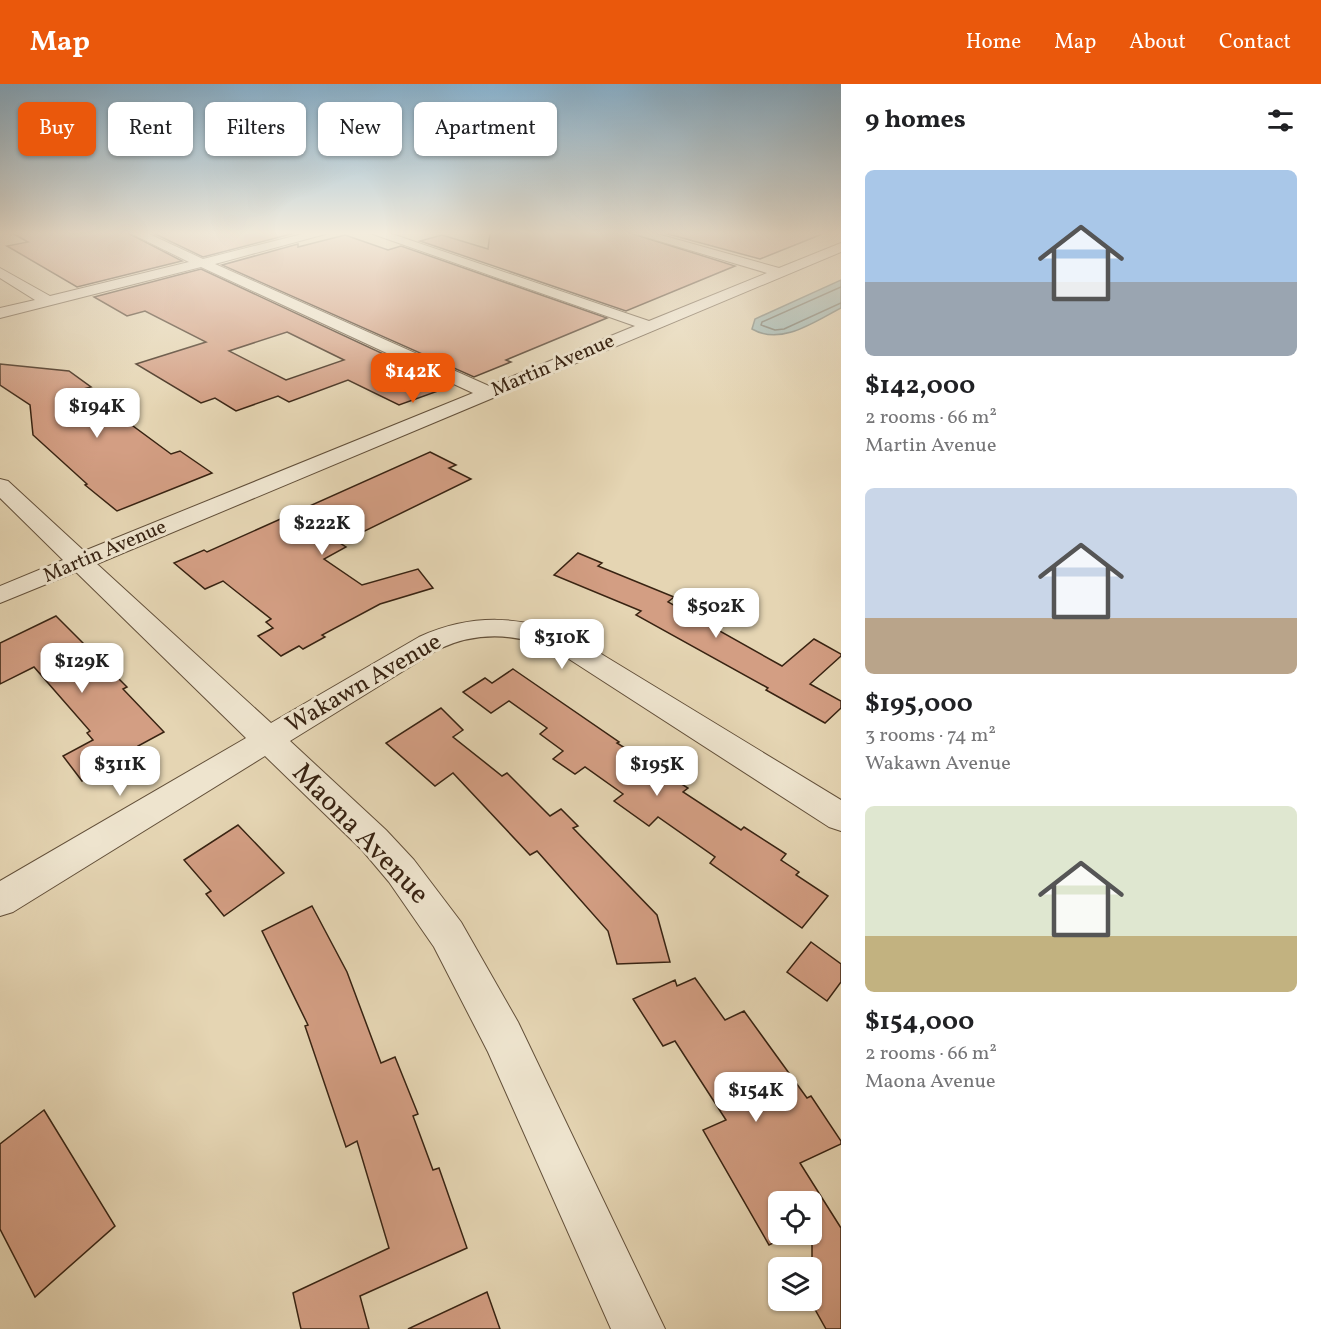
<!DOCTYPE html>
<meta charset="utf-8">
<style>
:root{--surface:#fff;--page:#f6f6f6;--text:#202124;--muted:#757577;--accent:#ea580c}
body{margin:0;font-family:Vollkorn,serif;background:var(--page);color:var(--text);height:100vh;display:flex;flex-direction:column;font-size:22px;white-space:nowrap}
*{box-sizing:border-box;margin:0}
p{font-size:20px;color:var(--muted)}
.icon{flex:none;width:33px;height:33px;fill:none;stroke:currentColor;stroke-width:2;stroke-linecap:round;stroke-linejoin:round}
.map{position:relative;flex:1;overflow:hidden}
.side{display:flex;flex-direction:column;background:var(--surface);width:480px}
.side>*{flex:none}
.top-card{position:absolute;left:18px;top:18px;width:570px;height:54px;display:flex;gap:12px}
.buttons{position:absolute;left:768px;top:1107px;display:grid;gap:12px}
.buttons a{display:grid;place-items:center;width:54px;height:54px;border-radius:9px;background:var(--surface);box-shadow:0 2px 4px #0004;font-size:30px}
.price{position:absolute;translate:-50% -51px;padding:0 14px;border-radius:12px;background:#fff;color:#222;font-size:20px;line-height:39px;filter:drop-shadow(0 2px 3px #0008)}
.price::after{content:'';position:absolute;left:50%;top:36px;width:18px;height:14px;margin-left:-9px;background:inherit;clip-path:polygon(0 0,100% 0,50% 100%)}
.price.on{background:var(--accent);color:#fff}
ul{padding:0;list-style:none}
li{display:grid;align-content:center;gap:12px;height:318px;padding:0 24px}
li span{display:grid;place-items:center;height:186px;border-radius:9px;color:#555}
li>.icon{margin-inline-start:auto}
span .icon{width:108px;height:108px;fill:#fffc;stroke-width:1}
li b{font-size:26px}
h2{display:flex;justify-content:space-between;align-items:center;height:72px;padding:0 24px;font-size:26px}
.pill{padding:0 21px;border-radius:9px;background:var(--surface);box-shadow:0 2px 4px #0004;font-size:21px;line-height:54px}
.pill.on{background:var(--accent);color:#fff}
header{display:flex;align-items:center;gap:36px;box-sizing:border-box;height:84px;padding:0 30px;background:var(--accent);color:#fff}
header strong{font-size:28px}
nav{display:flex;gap:33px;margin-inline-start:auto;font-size:21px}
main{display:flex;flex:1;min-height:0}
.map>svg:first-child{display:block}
</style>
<header>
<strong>Map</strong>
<nav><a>Home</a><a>Map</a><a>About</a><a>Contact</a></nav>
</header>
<main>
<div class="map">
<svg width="841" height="1245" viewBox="0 0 841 1245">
<rect width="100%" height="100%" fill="#e5d5b3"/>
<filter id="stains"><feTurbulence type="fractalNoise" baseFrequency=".00333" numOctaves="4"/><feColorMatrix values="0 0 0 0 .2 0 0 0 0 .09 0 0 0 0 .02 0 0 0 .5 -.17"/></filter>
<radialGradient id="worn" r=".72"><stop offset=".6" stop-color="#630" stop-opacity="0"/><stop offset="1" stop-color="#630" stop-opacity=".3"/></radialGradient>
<!-- water -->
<path fill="#98b7b5" stroke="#727c74" stroke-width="1.5" d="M841 196V224C814 238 781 262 752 245L755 235Z"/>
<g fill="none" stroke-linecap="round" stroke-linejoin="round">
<!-- shore -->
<polyline stroke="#686d64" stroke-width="1.5" points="841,203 762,238 761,241 775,246 784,245 841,219"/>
</g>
<!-- building -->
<g fill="#d39e83" stroke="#382312" stroke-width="1.5" fill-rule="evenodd">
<polygon points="12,149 128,149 182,177 77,203 7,162 28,158"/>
<polygon points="153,149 295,149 203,173"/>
<polygon points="490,149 630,149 735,182 626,227 420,157 442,151 488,165"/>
<polygon points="664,149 820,149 820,151 760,175"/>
<polygon points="345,151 388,166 401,162 607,234 506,276 511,278 474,293 222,181 298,160 298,163"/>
<path d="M201 185 452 302 399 321 348 296 289 318 278 312 236 327 215 314 201 319 136 280 206 258 145 227 127 232 94 213ZM287 248 344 276 286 296 229 267Z"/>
<polygon points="0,280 69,287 91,303 83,305 171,370 180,367 212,389 117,427 85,401 87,400 33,351 30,321 0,301"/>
<polygon points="430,368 456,381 449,384 471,395 340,459 346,463 324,475 362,501 418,485 433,504 380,520 322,551 325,553 303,565 299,562 281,572 258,552 273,544 266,538 271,535 223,497 205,505 174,479 204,466 207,468"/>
<polygon points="578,469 602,479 598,482 674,513 668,518 782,582 814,555 841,570 841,572 810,600 841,617 841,624 825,639 766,606 768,604 636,531 641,527 554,491"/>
<polygon points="56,532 127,603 123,605 164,648 138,662 141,666 82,697 63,672 93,656 87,649 90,647 34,583 0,600 0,559"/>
<polygon points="513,585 619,658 617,659 688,704 683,708 741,746 744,743 786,770 781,776 799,788 796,791 828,812 802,844 710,779 715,773 658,733 649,742 614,717 623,710 585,683 575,690 553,675 563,667 540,650 547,644 509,617 491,629 463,608 485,594 492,599"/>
<polygon points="441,624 463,646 453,653 502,692 507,689 550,732 561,725 578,742 573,744 657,831 670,878 617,880 608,847 537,767 530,771 453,689 435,702 386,659"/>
<polygon points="238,741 284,789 224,832 206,810 211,807 184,776"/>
<polygon points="312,822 347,888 381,979 395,973 418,1030 413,1032 433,1086 439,1084 467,1164 360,1212 369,1245 301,1245 293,1209 389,1164 357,1057 346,1063 305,942 308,941 262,847"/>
<polygon points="811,858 841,880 841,898 827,917 787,888"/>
<polygon points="695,894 725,936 744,927 807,1014 811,1012 841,1057 841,1060 800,1079 841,1144 841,1245 826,1245 812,1220 812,1118 778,1118 778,1150 791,1150 769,1161 703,1046 726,1036 675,957 663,962 633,915 675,896 677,902"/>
<polygon points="44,1026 115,1142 35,1213 0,1145 0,1060"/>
<polygon points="487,1208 500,1245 408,1245"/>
</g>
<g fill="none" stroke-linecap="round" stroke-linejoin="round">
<defs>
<path id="minor" d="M130 149H147L203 175 306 149H329L215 180 489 302 635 242 370 149H389L649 237 767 189 632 149H654L779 184 841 159V168L97 480 271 639 419 553C472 529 522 531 575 554L841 716V747L829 743 555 566C516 549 478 547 439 565L290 657 386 746 414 776 461 838 518 938 665 1245H611L488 968 434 863 389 798 362 766 265 672 13 828 0 832V797L246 654 76 488 0 519V502L63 476 0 414V395L8 397 84 467 473 309 201 183 0 234V224L35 216 0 194V184L50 212 189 178Z"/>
</defs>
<!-- minor casing -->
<use href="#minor" stroke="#63503a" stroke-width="2"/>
<!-- minor -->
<use href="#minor" fill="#eee4ce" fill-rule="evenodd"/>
</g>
<!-- sky -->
<linearGradient id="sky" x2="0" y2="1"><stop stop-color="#88b5d4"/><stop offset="0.46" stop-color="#f3ecdd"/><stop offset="1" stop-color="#f3ecdd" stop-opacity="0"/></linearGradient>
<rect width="841" height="324" fill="url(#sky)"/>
<g text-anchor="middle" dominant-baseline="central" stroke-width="6" stroke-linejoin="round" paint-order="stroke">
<!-- far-street labels -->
<g font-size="20" fill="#382312" stroke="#eee4ce">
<text transform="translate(553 282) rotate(-23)">Martin Avenue</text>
<text transform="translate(105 468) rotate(-23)">Martin Avenue</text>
</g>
<!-- street labels -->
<g font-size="24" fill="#382312" stroke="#eee4ce">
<text transform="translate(364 600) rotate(-30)">Wakawn Avenue</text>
</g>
<!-- near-street labels -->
<g font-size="28" fill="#382312" stroke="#eee4ce">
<text transform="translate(360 750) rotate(46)">Maona Avenue</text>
</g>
</g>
<rect width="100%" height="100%" filter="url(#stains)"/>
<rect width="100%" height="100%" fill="url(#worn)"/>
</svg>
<div class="buttons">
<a><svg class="icon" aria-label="locate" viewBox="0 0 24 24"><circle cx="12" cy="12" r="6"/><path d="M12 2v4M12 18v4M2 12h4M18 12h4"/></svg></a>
<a><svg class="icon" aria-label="layers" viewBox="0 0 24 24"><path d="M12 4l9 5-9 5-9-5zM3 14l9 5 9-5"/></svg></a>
</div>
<b class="price on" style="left:413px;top:320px">$142K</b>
<b class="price" style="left:97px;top:355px">$194K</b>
<b class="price" style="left:322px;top:472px">$222K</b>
<b class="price" style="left:716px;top:555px">$502K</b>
<b class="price" style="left:562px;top:586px">$310K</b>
<b class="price" style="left:82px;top:610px">$129K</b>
<b class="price" style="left:120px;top:713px">$311K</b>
<b class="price" style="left:657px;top:713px">$195K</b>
<b class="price" style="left:756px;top:1039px">$154K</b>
<div class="top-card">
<a class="pill on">Buy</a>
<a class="pill">Rent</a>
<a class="pill">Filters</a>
<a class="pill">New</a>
<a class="pill">Apartment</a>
</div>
</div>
<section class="side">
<h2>9 homes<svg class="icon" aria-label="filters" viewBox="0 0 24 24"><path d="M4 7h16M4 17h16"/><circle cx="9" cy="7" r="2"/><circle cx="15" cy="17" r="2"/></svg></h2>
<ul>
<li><span style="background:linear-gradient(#a9c7e8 60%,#9aa5b1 0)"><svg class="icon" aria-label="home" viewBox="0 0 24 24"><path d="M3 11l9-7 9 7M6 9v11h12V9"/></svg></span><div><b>$142,000</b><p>2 rooms · 66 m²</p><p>Martin Avenue</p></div></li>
<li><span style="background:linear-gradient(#c9d6e8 70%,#b9a48a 0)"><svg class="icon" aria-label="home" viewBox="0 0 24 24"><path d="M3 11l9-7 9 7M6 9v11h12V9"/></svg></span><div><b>$195,000</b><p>3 rooms · 74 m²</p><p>Wakawn Avenue</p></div></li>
<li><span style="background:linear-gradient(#dfe7d0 70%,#c2b280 0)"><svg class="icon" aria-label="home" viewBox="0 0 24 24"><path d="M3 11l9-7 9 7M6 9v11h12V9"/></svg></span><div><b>$154,000</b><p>2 rooms · 66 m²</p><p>Maona Avenue</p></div></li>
</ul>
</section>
</main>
